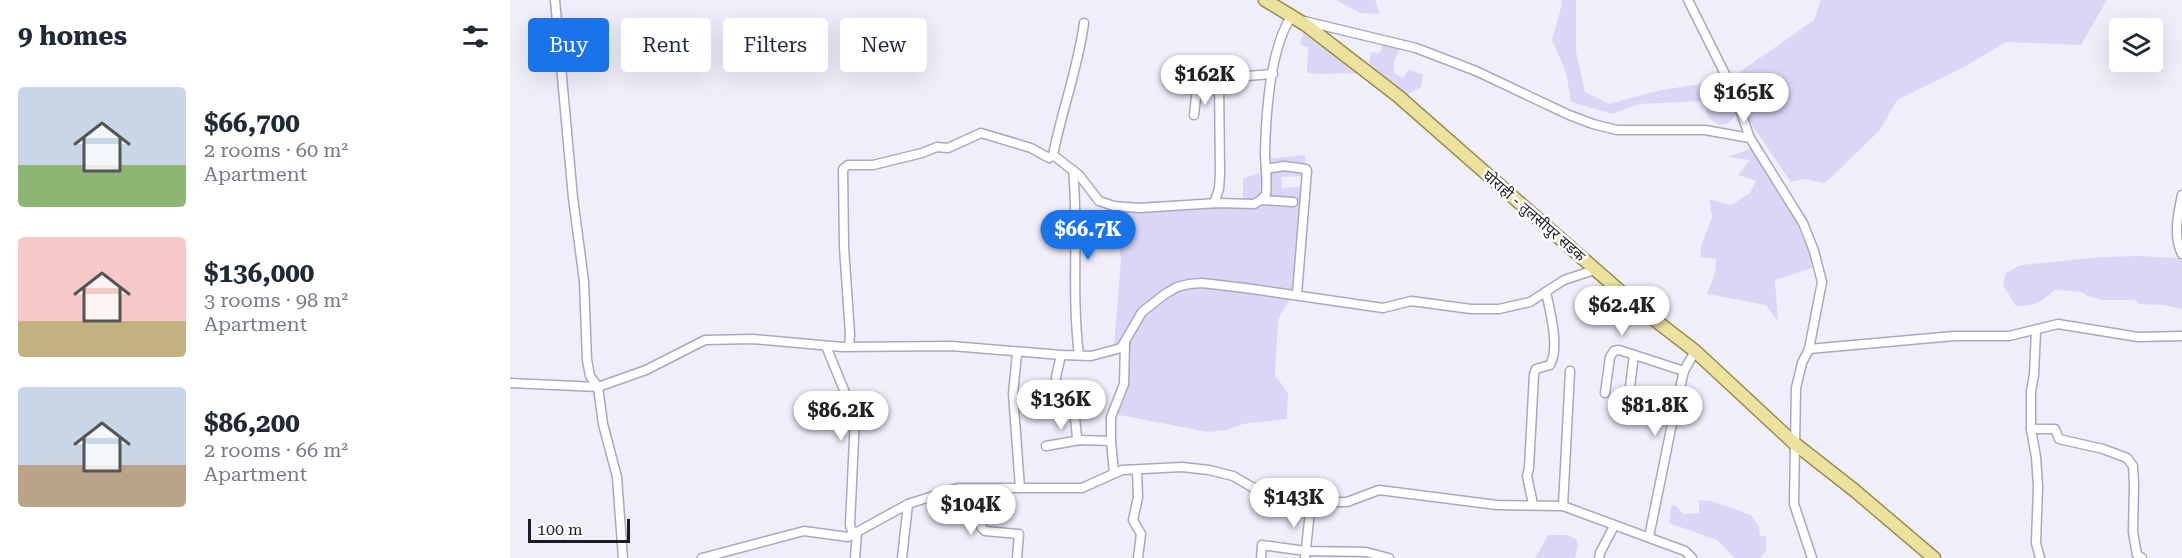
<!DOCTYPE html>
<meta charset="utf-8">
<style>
:root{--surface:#fff;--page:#f6f6f7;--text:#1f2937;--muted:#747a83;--accent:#1a73e8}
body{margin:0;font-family:"Roboto Serif","Noto Sans Devanagari",serif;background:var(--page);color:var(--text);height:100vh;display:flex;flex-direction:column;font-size:22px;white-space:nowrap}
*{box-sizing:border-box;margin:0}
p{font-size:20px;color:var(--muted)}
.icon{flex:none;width:33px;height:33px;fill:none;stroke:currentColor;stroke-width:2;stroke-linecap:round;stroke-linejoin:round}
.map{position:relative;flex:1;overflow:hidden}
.sheet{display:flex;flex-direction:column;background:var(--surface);width:510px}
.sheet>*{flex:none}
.top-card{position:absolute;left:18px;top:18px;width:570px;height:54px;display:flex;gap:12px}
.controls{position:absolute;left:1599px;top:18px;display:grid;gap:12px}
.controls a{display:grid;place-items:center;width:54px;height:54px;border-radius:6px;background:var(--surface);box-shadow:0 6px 24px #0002;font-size:30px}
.scale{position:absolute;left:18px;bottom:15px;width:102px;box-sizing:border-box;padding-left:6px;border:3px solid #1c1a25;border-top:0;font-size:16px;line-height:21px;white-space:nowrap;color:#1c1a25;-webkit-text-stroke:4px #fff;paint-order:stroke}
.price{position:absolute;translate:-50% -51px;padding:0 14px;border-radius:21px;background:#fff;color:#222;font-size:20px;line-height:39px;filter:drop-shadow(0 2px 3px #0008)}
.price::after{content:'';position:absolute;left:50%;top:36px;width:18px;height:14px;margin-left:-9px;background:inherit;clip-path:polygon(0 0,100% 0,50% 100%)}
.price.selected{background:var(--accent);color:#fff}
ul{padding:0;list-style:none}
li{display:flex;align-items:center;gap:18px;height:150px;padding:0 18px}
li span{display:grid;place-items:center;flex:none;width:168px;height:120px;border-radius:6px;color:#555}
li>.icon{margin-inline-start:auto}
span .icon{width:72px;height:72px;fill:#fffc;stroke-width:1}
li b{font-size:26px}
h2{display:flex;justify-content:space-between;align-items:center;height:72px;padding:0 18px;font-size:26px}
.tag{padding:0 21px;border-radius:6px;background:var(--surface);box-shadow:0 6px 24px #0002;font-size:21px;line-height:54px}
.tag.selected{background:var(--accent);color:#fff}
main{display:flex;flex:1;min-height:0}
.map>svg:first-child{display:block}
</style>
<main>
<section class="sheet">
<h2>9 homes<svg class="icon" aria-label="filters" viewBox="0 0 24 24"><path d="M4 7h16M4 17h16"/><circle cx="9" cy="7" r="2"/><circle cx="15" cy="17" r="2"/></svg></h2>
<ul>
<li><span style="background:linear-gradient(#c9d6e8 65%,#8fb573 0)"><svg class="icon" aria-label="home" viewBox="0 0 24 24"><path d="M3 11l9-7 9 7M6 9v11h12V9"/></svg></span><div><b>$66,700</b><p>2 rooms · 60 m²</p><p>Apartment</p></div></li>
<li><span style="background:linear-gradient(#f6c9c9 70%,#c2b280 0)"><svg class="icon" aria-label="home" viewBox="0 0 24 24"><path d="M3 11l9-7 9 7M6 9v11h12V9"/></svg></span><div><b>$136,000</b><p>3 rooms · 98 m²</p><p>Apartment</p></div></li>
<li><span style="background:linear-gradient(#c9d6e8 65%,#b9a48a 0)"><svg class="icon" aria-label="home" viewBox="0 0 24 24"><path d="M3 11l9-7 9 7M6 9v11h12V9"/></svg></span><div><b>$86,200</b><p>2 rooms · 66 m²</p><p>Apartment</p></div></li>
</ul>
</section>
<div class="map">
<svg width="1672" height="558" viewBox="0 0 1672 558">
<rect width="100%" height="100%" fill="#f0eefb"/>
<!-- green -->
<g fill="#dbd6f6">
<polygon points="826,0 865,0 870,14 850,13"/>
<polygon points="1051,0 1066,0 1066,52 1075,92 1099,104 1147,91 1206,81 1222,95 1227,113 1219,123 1209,125 1198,117 1194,101 1128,104 1103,114 1061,102 1056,72 1042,40 1052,4"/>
<polygon points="1311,0 1597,0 1571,45 1496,42 1454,67 1387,100 1370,130 1315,183 1294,179 1281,182 1238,119 1224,76 1304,20"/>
<path d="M794 32 801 37 848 74C831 71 814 77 797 72L798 48 790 44Z"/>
<polygon points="873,44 890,49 884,60 884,73 893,78 899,70 913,75 911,87 897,95 859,65 861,52 870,53"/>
<polygon points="1248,146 1274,193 1301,257 1302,268 1265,280 1268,322 1256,305 1197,294 1205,273 1206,259 1191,257 1191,246 1202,217 1199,199 1221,205 1240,193 1246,181 1228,175 1240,160 1218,157"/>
<polygon points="795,155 796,176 771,177 772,188 801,186 791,292 779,300 768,320 765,375 778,393 777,419 733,424 717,430 698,432 604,414 619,354 604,345 611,260 605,215 611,202 630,203 667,200 733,200 733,178 750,173 758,159"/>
<path d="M1629 256 1672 258V309L1654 305 1629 304 1624 300H1593L1577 296 1572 292 1545 290C1528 303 1529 305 1506 306 1500 299 1499 292 1493 286L1496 273 1511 265 1591 257Z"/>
<polygon points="1189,500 1201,501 1241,515 1249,527 1250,536 1256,536 1256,550 1250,558 1225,558 1207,540 1159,523 1161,506 1164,505 1174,514 1189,513"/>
<polygon points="1038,535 1056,535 1066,539 1068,545 1065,558 1025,558"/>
</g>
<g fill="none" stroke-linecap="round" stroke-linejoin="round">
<defs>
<g id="street">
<polyline points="45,0 63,198 74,281 77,360 80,376 88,387 93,424 107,477 113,558"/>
<polyline points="1178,0 1223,90 1240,138"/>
<polyline points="794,21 906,48 966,71 1059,115 1083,124 1107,130 1195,130 1240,138 1293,223 1304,251 1312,282 1299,349 1292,363 1286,388 1284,504 1302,558"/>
<path d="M574 23C568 68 552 110 543 155L569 175 589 201 604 206 629 208 708 203 744 204 751 200 756 194C758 180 755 166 755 152 756 113 760 49 781 17"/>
<polyline points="684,115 688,80 763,74"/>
<polyline points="756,169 774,166 796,169 797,171 787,294"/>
<path d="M563 170C569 231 561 293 569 355"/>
<path d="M1672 195C1668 213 1663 237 1672 254"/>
<polyline points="751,200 783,202"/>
<polyline points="704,203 709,189 710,173 709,80"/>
<polyline points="1526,330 1524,375 1521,391 1521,429 1526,457 1528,486 1526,543 1530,558"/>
<polyline points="316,346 345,417 340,525 343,534"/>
<polyline points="339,346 340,334 334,247 333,169 338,165 363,165 412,153 427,147 438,148 471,133 521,148 539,158 543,155"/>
<polyline points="1299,349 1444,336 1499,336 1548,324 1628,337 1672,336"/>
<polyline points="507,353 503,394 510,488"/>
<polyline points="551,355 546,377 547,396 553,403 564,408 567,437 570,440 601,441 604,473"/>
<polyline points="0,383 88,387 136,370 195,340 243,339 332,347 441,346 551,355 581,356 611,348 632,312 655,294 667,287 679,284 692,283 735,288 873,308 901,301 961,309 989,309 1020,302 1054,280 1087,269"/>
<polyline points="1095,393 1100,357 1104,351 1109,350 1174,371"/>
<polyline points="1116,418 1124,355"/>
<polyline points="1521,429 1545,429 1549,439 1593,449 1617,458 1623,466 1624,485 1623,532 1627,555 1632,558"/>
<polyline points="601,441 601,417 614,384 615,343"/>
<polyline points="536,446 570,440"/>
<polyline points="627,470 628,497 623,520 631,534 628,558"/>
<polyline points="473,488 471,527 475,531 509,534 507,558"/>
<path d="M1023 504 1017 476 1019 468 1024 374 1026 369 1040 365C1050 348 1040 311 1036 292"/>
<polyline points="1053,506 1060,371"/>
<polyline points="1139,537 1165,409 1174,371 1185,351"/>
<polyline points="192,558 294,531 338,537 398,504 448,488 572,488 612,470 672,467 699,470 723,476 742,487 801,502 837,502 869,490 987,505 1053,506 1175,551 1182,558"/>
<polyline points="345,558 347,533"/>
<polyline points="392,558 398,504"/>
<polyline points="751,558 752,545 796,551 856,552 879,558"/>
<polyline points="795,558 801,502"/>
<polyline points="1089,558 1090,553 1104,526"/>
</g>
<polyline id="primary" points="755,0 796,25 888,96 1128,307 1185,351 1284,443 1344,490 1424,558"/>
</defs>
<!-- street casing -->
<use href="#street" stroke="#aba6c4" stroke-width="11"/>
<!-- primary casing -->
<use href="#primary" stroke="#9a8f4a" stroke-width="15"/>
<!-- street -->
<use href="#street" stroke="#fff" stroke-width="8"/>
<!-- primary -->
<use href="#primary" stroke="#ebe29e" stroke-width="12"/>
</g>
<g text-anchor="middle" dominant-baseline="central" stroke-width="5" stroke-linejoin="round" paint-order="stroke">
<!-- street labels -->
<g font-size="15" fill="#1c1a25" stroke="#fff">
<text transform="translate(1024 216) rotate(41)">घोराही - तुलसीपुर सडक</text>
</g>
</g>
</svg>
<div class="controls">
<a><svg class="icon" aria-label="layers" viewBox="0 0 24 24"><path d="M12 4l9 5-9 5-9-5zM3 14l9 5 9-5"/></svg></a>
</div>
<div class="scale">100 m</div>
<b class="price" style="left:695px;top:106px">$162K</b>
<b class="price" style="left:1234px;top:124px">$165K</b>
<b class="price selected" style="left:578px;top:261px">$66.7K</b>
<b class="price" style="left:1112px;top:337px">$62.4K</b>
<b class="price" style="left:551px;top:431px">$136K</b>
<b class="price" style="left:1145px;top:437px">$81.8K</b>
<b class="price" style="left:331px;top:442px">$86.2K</b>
<b class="price" style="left:784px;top:529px">$143K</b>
<b class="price" style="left:461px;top:536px">$104K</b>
<div class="top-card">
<a class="tag selected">Buy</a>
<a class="tag">Rent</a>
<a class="tag">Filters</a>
<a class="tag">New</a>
</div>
</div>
</main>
